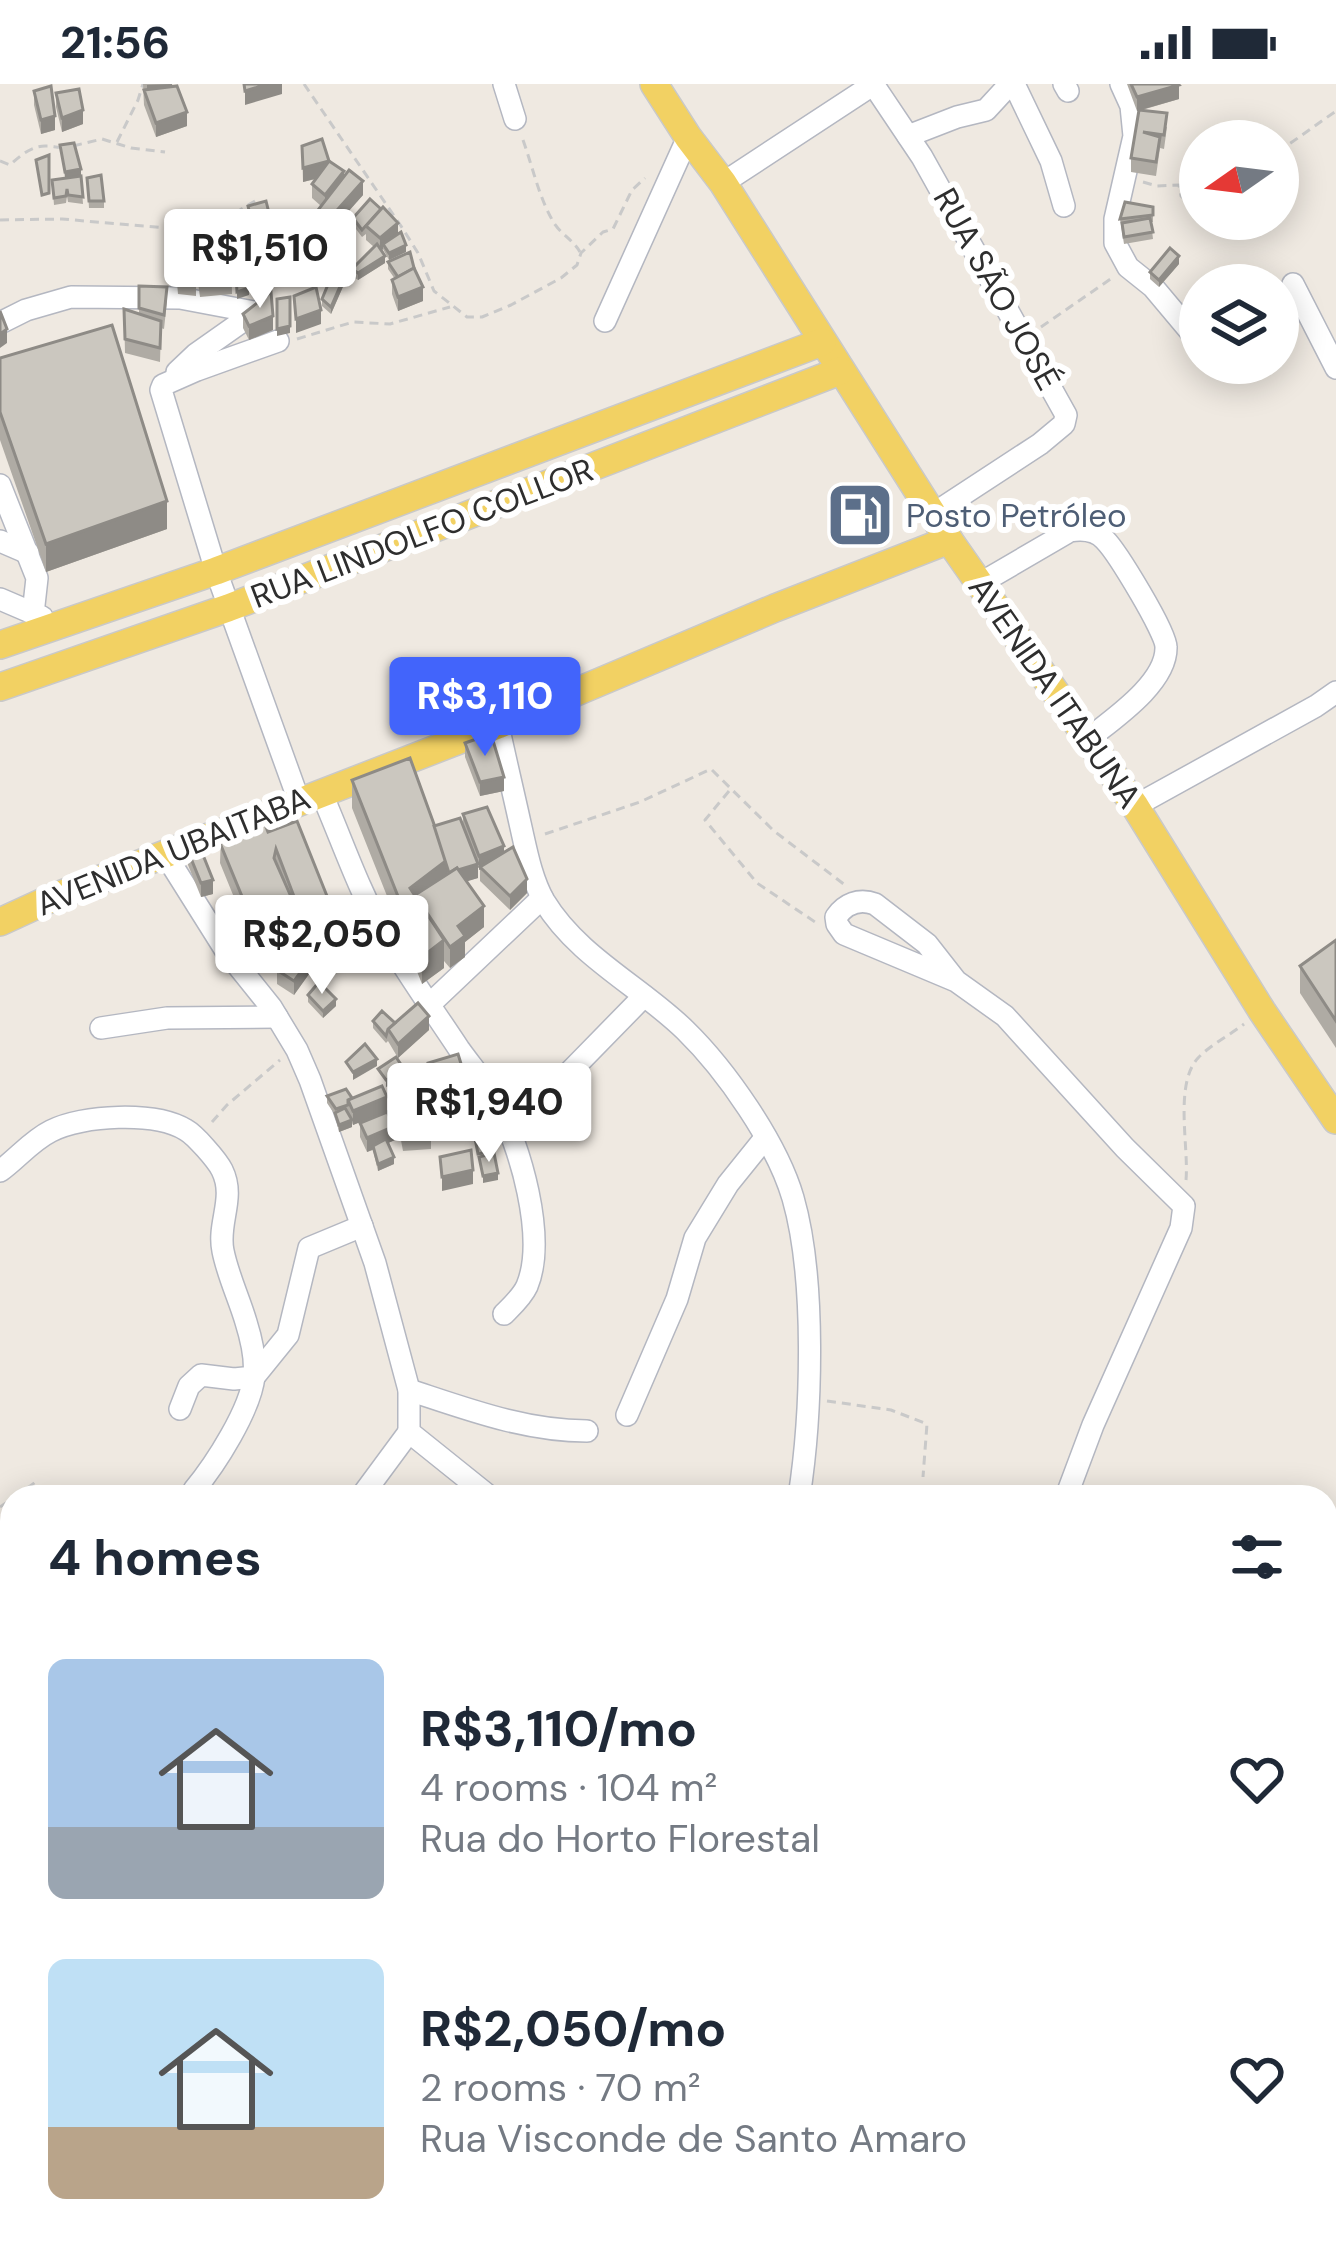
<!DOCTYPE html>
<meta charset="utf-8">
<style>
:root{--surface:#fff;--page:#f6f6f7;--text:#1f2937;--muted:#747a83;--accent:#4264fb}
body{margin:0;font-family:"DM Sans",sans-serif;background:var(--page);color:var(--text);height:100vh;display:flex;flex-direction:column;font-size:45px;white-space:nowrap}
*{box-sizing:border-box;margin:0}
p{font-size:39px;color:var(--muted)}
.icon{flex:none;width:66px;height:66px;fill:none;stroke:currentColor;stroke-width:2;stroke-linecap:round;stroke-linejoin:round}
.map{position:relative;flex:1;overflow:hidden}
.drawer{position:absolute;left:0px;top:1401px;width:1338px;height:768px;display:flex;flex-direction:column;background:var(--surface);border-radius:36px 36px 0 0;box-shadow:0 6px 30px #0003}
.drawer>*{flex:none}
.needle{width:78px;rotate:256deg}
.fabs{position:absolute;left:1179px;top:36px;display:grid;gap:24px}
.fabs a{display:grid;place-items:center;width:120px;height:120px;border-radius:50%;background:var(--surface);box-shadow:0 6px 30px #0003;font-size:60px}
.price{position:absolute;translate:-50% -102px;padding:0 27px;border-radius:12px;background:#fff;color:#222;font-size:39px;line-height:78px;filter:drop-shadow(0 3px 6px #0008)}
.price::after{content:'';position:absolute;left:50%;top:72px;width:36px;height:27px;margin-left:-18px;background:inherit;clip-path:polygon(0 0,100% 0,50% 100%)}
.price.on{background:var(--accent);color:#fff}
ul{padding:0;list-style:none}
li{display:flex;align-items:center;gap:36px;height:300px;padding:0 48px}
li span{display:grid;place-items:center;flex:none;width:336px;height:240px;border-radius:18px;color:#555}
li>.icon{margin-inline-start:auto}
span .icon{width:144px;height:144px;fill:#fffc;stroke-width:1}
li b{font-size:51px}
h2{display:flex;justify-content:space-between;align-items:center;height:144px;padding:0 48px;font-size:51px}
.status{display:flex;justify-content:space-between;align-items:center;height:84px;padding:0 60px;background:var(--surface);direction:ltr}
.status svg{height:33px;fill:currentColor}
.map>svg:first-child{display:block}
</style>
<div class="status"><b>21:56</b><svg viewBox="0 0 49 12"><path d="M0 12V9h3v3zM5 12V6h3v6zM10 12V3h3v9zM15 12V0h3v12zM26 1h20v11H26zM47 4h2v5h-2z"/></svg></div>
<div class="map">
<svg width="1336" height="2169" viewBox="0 0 1336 2169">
<defs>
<pattern id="cemetery-stones" width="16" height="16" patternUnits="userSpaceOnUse" patternTransform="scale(3)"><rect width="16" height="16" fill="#c8d9b8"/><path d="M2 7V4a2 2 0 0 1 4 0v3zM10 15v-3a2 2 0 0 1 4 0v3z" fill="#acbb9e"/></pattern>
</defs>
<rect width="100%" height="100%" fill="#efe9e1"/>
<!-- cemetery -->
<polygon fill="url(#cemetery-stones)" points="147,2157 431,2157 410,2169 148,2169"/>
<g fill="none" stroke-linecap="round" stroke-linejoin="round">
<defs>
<g id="minor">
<polyline points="504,0 515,35"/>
<polyline points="873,0 922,73 1066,331 1064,340 1040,360 933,430"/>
<polyline points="1014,0 1051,77 1064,122"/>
<polyline points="1064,0 1068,7"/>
<polyline points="1121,0 1131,22 1134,52 1115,135 1115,159 1128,183 1153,203 1200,259"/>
<polyline points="908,52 957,33 986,26 1010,0"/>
<polyline points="723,99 874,0"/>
<polyline points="1293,200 1336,284"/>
<polyline points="605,237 688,53"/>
<polyline points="0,239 26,226 71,213 180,214 254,228"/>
<polyline points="278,257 197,286 163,301 161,306 216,487 299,717"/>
<polyline points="177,288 196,270 240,239"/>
<polyline points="0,401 37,494 33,530"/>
<polyline points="0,457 28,469"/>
<path d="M979 500 1070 447C1082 445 1096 446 1105 456 1117 468 1166 548 1166 563 1167 599 1113 635 1088 655"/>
<polyline points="0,515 42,533"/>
<path d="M498 641C505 674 513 707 520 739 526 765 531 794 544 817 578 873 640 902 685 946 726 986 777 1059 793 1114 816 1194 812 1330 799 1413"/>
<path d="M321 708C342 756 358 805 384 850 407 890 434 927 459 965 471 982 486 999 496 1017 520 1061 547 1154 527 1202 522 1213 512 1222 504 1230"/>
<polyline points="1135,722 1316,622 1336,608"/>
<polyline points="165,770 226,867 271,923 297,966 310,996 375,1179 409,1306 409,1348 490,1413"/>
<path d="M956 897 927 860 875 820C859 814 845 820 836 833L837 840 844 850 956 897 1005 932 1125 1064 1184 1122 1181 1144 1093 1341 1066 1413"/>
<polyline points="430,920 542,814"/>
<polyline points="101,944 167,934 277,933"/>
<polyline points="511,1048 644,912"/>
<path d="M0 1087C18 1074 31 1057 51 1047 82 1031 155 1027 186 1046 195 1051 217 1076 222 1086 236 1114 217 1139 223 1167 228 1192 239 1214 246 1238 251 1254 256 1275 254 1292 251 1325 215 1381 194 1406"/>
<path d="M409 1306C467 1325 525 1347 587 1347"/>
<polyline points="180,1325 189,1302 201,1291 234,1295 254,1293 288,1251 309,1164 362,1142"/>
<polyline points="627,1331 677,1215 695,1154 728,1100 765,1054"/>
<polyline points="361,1413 409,1348"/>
<polyline points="1326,1633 1336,1633"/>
<polyline points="0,1714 12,1710"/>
<polyline points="1326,1715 1336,1715"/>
<polyline points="0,1808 3,1806"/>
<polyline points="1326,1820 1336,1820"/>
<polyline points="1326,1846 1336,1843"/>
<polyline points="0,1872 12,1887"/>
<polyline points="1326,1932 1336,1934"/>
<polyline points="1326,2154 1329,2169"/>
<polyline points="1240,2157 1245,2169"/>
<polyline points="424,2169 448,2157"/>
</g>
<g id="major">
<polyline points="654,0 688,53 723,99 949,456 1135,722 1262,927 1336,1036"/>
<polyline points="0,561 216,487 822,258"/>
<polyline points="0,603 228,524 840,287"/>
<polyline points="0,838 52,814 498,641 775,524 949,456"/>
</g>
</defs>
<!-- minor casing -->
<use href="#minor" stroke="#b4b7c1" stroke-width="24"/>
<!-- major casing -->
<use href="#major" stroke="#c9c9c9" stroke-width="30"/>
<!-- path -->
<g stroke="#c9c9c9" stroke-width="3" stroke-dasharray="9 6" stroke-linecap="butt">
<polyline points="304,0 401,142 418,169 434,207 467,233 482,233 511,221 561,194 577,181 581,169 603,148 613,145 632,106 645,94"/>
<polyline points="1229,53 1232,57"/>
<path d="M523 56C533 84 539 114 554 139 562 151 573 156 580 168"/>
<polyline points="117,58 138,16 143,0"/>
<polyline points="73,62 102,55 131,64 165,68"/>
<polyline points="1278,68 1336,27"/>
<path d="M0 77 10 81C20 72 32 61 47 62 53 62 58 64 63 63"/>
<polyline points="1143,98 1157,102 1179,101 1181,112 1193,122 1200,122"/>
<path d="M0 136 62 135 201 147C220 140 237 127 255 117"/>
<polyline points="1041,243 1112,194"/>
<polyline points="297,255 353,238 390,240 450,223"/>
<polyline points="729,707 705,736 757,799 815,838"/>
<polyline points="545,750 640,718 711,685 774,747 845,801"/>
<polyline points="212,1038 227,1021 280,976"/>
<path d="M1186 1096C1189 1063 1174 1000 1198 974 1210 961 1230 951 1244 940"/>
<polyline points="827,1317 891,1326 927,1340 923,1393"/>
<polyline points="15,1413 37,1397"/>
<polyline points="0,1423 12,1415"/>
<polyline points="774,2157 777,2169"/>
</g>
<!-- minor -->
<use href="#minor" stroke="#fff" stroke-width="21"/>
<!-- major -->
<use href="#major" stroke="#f2d163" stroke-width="27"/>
</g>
<!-- wall -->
<g fill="#afaba4">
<polygon points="143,0 172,0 187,42 156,53 144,21"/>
<polygon points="1127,0 1178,0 1179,15 1142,26 1167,43 1164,65 1160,64 1156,92 1131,88 1131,74 1139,27 1137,27"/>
<polygon points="34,7 55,46 41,50 34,21"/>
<polygon points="56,9 83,40 62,48 56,23"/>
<polygon points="60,61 81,92 83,120 68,118 67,112 66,119 54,121 52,96 65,94"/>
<polygon points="302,62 329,77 363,111 331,147 318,140 318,126 321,122 312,114 312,100 316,95 303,98"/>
<polygon points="87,94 104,117 104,124 89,124"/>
<polygon points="248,122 271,137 287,169 282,170 285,200 258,207 253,182 253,168 255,168 252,157"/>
<polygon points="1153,123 1153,138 1151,138 1153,155 1124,160 1120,135"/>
<polygon points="353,134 398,150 406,168 389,176 383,165 381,167 385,179 358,196 352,192 352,185 374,163 366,156 366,150 362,153 353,141"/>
<polygon points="195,163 231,163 232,210 200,213 195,177"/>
<polygon points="174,165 196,198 196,212 178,210"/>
<polygon points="388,178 423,217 398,227 392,210 392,196 395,195 388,185"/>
<polygon points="1179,180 1159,203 1150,195 1150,188"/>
<polygon points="345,198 331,230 322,222 322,215"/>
<polygon points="139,202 167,217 164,245 161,244 160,278 125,269 124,225 139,229"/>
<polygon points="1200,212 1200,238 1194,232 1194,218"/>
<polygon points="243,230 273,246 249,256 243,244"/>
<polygon points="0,274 167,445 46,488 0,356"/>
<polygon points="465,659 504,707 480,712 465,673"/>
<polygon points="352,696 434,742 463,743 463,730 504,768 527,809 510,826 480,797 480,786 478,782 478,794 466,797 484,843 465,858 465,873 450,884 444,877 444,884 422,900 352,724"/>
<polygon points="268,748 331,843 309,851 306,844 298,844 296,838 296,844 253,860 220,779 221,752"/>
<polygon points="188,767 213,810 201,813 188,781"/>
<polygon points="1336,856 1336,964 1300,909 1300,882"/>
<polygon points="277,886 309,890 294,911 277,900"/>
<polygon points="308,911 336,922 323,934 308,918"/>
<polygon points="373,937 395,939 429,946 398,974 388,957 386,959 373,944"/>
<polygon points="428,979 477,1028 434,1040 426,1020 421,1021 417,1008 417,994 428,992"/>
<polygon points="327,1012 352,1014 387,1027 353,1041 352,1039 352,1043 339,1048 335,1031 327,1019"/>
<polygon points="400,1037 431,1051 431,1065 403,1067 400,1051"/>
<polygon points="360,1039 395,1056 388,1059 394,1080 378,1087 373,1066 367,1068 360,1053"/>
</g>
<!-- shaded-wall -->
<g fill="#8e8b86">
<polygon points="172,0 172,5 147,15 147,1"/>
<polygon points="268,0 282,0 282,10 245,21 245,7"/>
<polygon points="1179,1 1179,15 1137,27 1137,13"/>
<polygon points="83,26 83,40 62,48 62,34"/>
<polygon points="187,28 187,42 156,53 156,39"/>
<polygon points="55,32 55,46 41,50 41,36"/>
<polygon points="329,77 329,91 303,98 303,84"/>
<polygon points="81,85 81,92 65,95 65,88"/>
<polygon points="344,87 344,101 325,125 325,111"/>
<polygon points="363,97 363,111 331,147 331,133"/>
<polygon points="398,139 398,153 383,160 383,165 380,168 380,154"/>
<polygon points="287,155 287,169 258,176 258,162"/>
<polygon points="316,156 316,170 294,177 294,163"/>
<polygon points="406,161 406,168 389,176 389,169"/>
<polygon points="385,172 385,179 358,196 358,189"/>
<polygon points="1179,172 1179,180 1159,203 1159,196"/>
<polygon points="285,186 285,200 258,207 258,193"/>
<polygon points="345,191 345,198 331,230 331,223"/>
<polygon points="423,203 423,217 398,227 398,213"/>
<polygon points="249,204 249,211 237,215 237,208"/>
<polygon points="321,226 321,240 296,249 296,235"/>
<polygon points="273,232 273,246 249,256 249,242"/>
<polygon points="290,242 290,249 277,252 277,245"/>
<polygon points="7,245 7,259 0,264 0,250"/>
<polygon points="167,417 167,445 46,488 46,460"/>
<polygon points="504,693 504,707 480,712 480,698"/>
<polygon points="504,762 504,776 479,786 479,772"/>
<polygon points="447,776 447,804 420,824 410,804"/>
<polygon points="478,780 478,794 449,803 449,789"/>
<polygon points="527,795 527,809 510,826 510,812"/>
<polygon points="213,796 213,810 201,813 201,799"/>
<polygon points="331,822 331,843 309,851 309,830"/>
<polygon points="484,822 484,843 465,858 465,873 450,884 450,863 458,842"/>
<polygon points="296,824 296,844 253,860 253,839"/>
<polygon points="444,856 444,884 422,900 422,873"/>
<polygon points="309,876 309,890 294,911 294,897"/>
<polygon points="336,915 336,922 323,934 323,927"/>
<polygon points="429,932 429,946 398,974 398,960"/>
<polygon points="377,975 377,982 353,996 353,988"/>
<polygon points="406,988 406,995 386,1003 386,996"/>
<polygon points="426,1006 426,1020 421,1021 421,1007"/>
<polygon points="387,1013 387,1027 353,1041 353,1027"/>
<polygon points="477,1014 477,1028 434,1040 434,1026"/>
<polygon points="352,1036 352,1043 339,1048 339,1041"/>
<polygon points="395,1042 395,1056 367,1068 367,1054"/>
<polygon points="394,1073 394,1080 378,1087 378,1080"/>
<polygon points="473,1086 473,1100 442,1107 442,1093"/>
<polygon points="498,1089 498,1096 483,1099 483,1092"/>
</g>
<!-- building -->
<g fill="#cbc7bf" stroke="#8e8b86" stroke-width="3">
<polygon points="244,0 268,0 245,7"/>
<polygon points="1131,0 1178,0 1179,1 1137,13"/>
<polygon points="51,2 55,32 41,36 34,7"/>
<polygon points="177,2 187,28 156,39 144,6"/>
<polygon points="79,5 83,26 62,34 56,9"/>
<polygon points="1139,26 1167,29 1164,51 1143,48 1160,53 1156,78 1131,74"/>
<polygon points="322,55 329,77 303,84 302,62"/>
<polygon points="74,59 81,85 65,88 60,61"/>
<polygon points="49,71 49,109 42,111 36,76"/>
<polygon points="329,77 344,87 325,111 312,100"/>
<polygon points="349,86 363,97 331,133 318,126"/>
<polygon points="101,91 104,117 89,117 87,94"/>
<polygon points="81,92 83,113 68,111 67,105 66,112 54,114 52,96"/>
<polygon points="370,115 381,125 362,146 353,134"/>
<polygon points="266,117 271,137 253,142 248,122"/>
<polygon points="1125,118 1153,123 1153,131 1120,135"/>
<polygon points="383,123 398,139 380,154 366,142"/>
<polygon points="309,130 316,156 294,163 293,135"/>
<polygon points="282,133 287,155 258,162 252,143"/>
<polygon points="1150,134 1153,148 1124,153 1122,139"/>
<polygon points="401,148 406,161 389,169 383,160"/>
<polygon points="377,160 385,172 358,189 352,185"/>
<polygon points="195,163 231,163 232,196 200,199"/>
<polygon points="280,163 285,186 258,193 253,168"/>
<polygon points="1170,164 1179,172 1159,196 1150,188"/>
<polygon points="174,165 193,165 196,198 178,196"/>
<polygon points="410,168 414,184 398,193 388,178"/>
<polygon points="247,173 249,204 237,208 235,174"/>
<polygon points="414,184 423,203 398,213 392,196"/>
<polygon points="334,186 345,191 331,223 322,215"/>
<polygon points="1218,194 1225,201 1211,201"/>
<polygon points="139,202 167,203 164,231 139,224"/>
<polygon points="316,203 321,226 296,235 294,212"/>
<polygon points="271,208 273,232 249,242 243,230"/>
<polygon points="290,213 290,242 277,245 277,215"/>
<polygon points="124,225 161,237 160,264 125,255"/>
<polygon points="0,227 7,245 0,250"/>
<polygon points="112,241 167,417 46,460 0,328 0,274"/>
<polygon points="491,650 504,693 480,698 465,659"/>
<polygon points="410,674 447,776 410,804 444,856 422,873 352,696"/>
<polygon points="487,723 504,762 479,772 463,730"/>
<polygon points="460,734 478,780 458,786 457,784 449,789 434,742"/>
<polygon points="263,735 268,748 297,737 331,822 309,830 306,823 298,823 276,765 274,774 296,824 253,839 220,759 221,752"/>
<polygon points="199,761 213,796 201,799 188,767"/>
<polygon points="513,763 527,795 510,812 480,783"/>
<polygon points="457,784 484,822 458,842 465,852 450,863 415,811"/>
<polygon points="1336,856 1336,937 1300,882"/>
<polygon points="291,865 309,876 294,897 277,886"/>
<polygon points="319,898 336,915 323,927 308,911"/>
<polygon points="418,919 429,932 398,960 388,945"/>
<polygon points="382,927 395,939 388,945 386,952 373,937"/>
<polygon points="365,960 377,975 353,988 346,978"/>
<polygon points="458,970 466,996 470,995 477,1014 434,1026 426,1006 421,1007 417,994 430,991 428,979"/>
<polygon points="396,973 406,988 386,996 378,985"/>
<polygon points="382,1002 387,1013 353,1027 348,1016"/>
<polygon points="346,1005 352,1014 348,1016 348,1021 336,1025 327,1012"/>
<polygon points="345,1024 352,1036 339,1041 335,1029"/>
<polygon points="387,1028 395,1042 367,1054 360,1039"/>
<polygon points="426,1031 431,1051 403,1053 400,1037"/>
<polygon points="488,1050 494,1067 478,1070 475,1054"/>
<polygon points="386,1055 394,1073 378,1080 373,1062"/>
<polygon points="471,1066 473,1086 442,1093 440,1073"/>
<polygon points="494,1069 498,1089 483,1092 479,1073"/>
</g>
<!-- icons -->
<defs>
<symbol id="fuel-square" viewBox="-11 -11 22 22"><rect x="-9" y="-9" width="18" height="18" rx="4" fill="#5c6f8a" stroke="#fff"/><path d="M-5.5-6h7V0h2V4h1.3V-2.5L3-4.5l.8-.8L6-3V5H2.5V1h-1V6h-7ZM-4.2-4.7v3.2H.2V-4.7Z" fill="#fff"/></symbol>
</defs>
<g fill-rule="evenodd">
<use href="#fuel-square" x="822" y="393" width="76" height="76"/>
</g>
<g text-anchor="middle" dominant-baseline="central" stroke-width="12" stroke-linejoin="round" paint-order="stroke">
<!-- street labels -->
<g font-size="33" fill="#2e2e2e" stroke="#fff">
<text transform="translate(997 205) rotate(61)">RUA SÃO JOSÉ</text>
<text transform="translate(422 449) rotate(-21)">RUA LINDOLFO COLLOR</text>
<text transform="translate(1055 608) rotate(55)">AVENIDA ITABUNA</text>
<text transform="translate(173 767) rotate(-22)">AVENIDA UBAITABA</text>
</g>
<!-- service labels -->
<g font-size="33" fill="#4e5e75" stroke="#fff" text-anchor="start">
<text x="906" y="431">Posto Petróleo</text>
</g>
</g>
</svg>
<div class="fabs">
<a><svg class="needle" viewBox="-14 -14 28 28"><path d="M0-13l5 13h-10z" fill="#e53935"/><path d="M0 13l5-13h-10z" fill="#747a83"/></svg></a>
<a><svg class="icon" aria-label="layers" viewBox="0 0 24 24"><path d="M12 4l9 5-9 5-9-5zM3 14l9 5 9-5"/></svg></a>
</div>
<b class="price" style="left:260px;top:227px">R$1,510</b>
<b class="price on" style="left:485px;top:675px">R$3,110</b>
<b class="price" style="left:322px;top:913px">R$2,050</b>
<b class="price" style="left:489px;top:1081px">R$1,940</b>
<section class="drawer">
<h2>4 homes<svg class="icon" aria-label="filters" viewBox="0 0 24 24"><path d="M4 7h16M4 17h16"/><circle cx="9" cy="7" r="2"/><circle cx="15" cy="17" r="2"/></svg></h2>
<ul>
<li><span style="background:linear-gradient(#a9c7e8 70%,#9aa5b1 0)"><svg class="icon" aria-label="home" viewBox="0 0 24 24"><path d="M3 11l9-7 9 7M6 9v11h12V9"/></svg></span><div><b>R$3,110/mo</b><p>4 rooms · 104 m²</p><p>Rua do Horto Florestal</p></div><svg class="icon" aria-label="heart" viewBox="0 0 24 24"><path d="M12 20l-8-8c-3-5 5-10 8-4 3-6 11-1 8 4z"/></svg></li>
<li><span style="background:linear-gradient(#bfe0f5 70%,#b9a48a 0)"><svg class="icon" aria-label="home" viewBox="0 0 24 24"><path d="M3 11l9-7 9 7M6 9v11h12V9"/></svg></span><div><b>R$2,050/mo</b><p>2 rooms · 70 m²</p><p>Rua Visconde de Santo Amaro</p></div><svg class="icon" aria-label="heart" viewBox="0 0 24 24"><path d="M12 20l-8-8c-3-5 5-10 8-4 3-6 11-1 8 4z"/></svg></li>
</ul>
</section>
</div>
